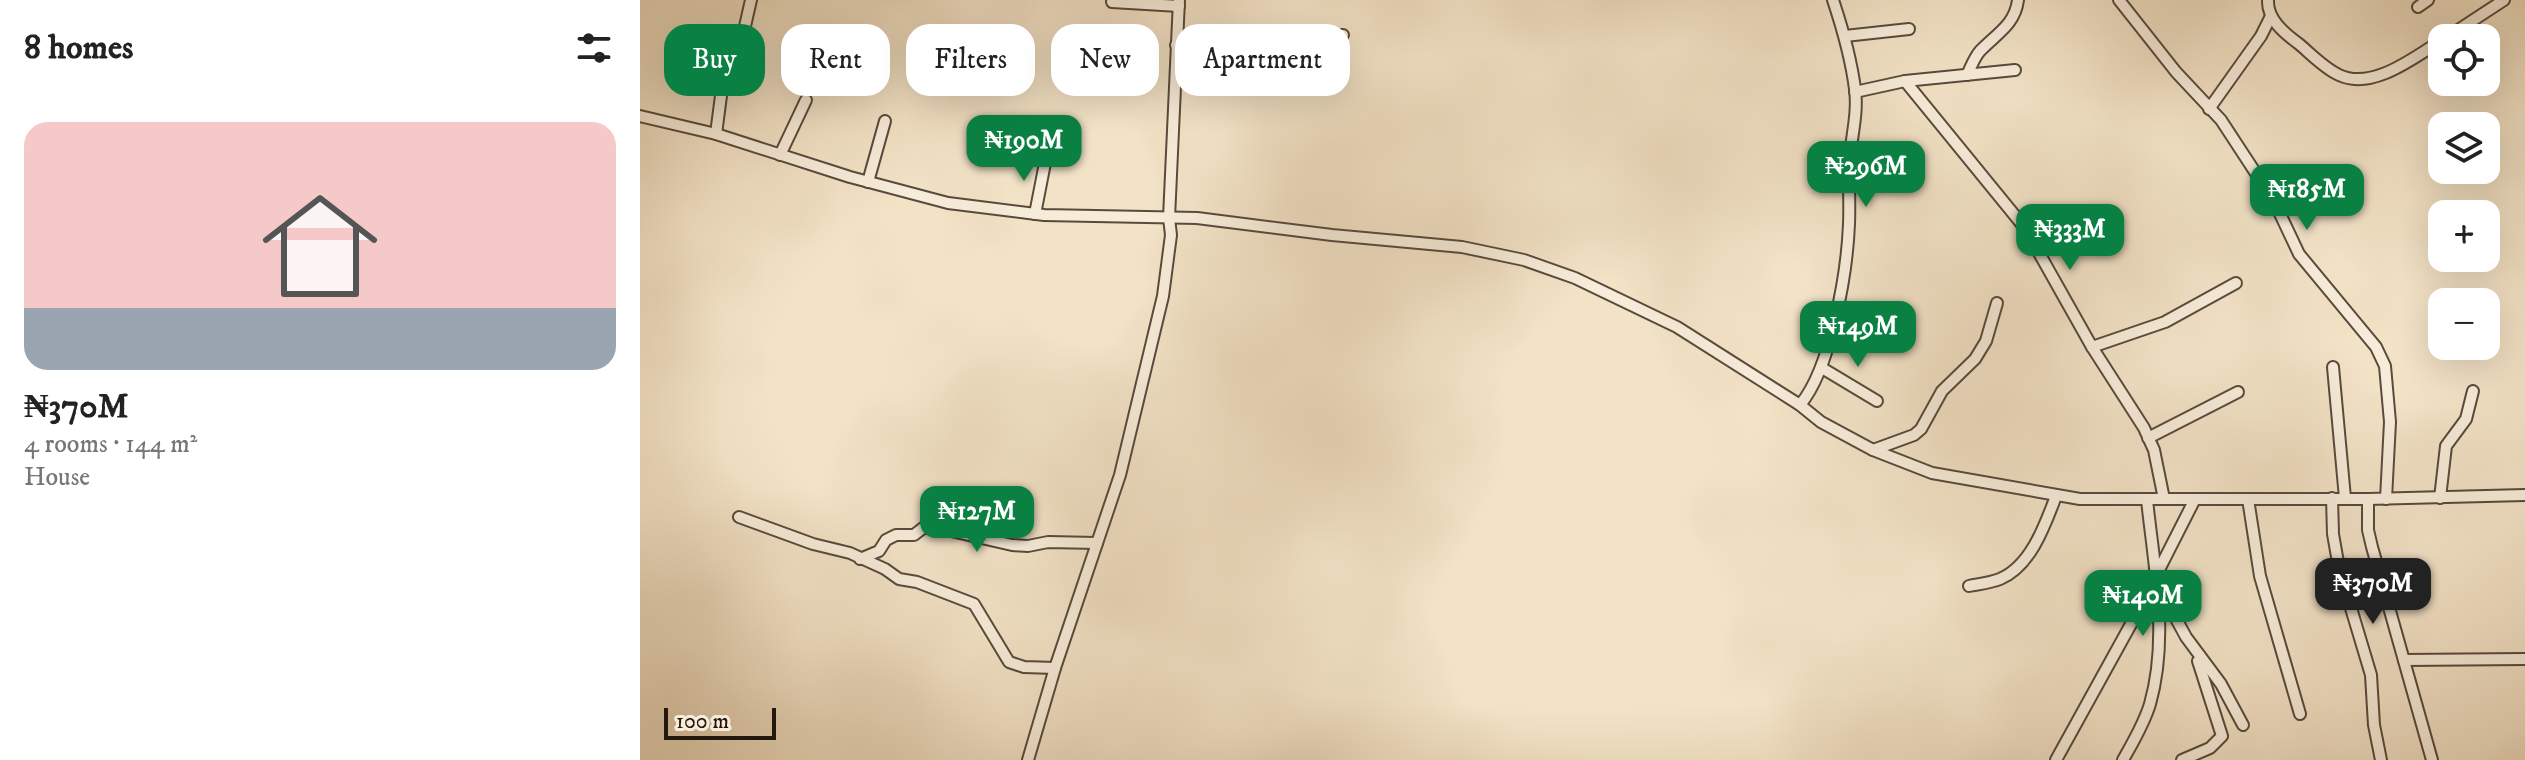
<!DOCTYPE html>
<meta charset="utf-8">
<style>
:root{--surface:#fff;--page:#f2f2f2;--text:#222;--muted:#767676;--accent:#0b8043}
body{margin:0;font-family:"IM FELL DW Pica",serif;background:var(--page);color:var(--text);height:100vh;display:flex;flex-direction:column;font-size:30px;white-space:nowrap}
*{box-sizing:border-box;margin:0}
p{font-size:26px;color:var(--muted)}
.icon{flex:none;width:44px;height:44px;fill:none;stroke:currentColor;stroke-width:2;stroke-linecap:round;stroke-linejoin:round}
.map{position:relative;flex:1;overflow:hidden}
.sheet{display:flex;flex-direction:column;background:var(--surface);width:640px}
.sheet>*{flex:none}
.top-card{position:absolute;left:24px;top:24px;width:760px;height:72px;display:flex;gap:16px}
.buttons{position:absolute;left:1788px;top:24px;display:grid;gap:16px}
.buttons a{display:grid;place-items:center;width:72px;height:72px;border-radius:16px;background:var(--surface);box-shadow:0 8px 32px #0002;font-size:40px}
.scale{position:absolute;left:24px;bottom:20px;width:112px;box-sizing:border-box;padding-left:8px;border:4px solid #24170e;border-top:0;font-size:22px;line-height:28px;white-space:nowrap;color:#24170e;-webkit-text-stroke:6px #f7ecda;paint-order:stroke}
.price{position:absolute;translate:-50% -68px;padding:0 18px;border-radius:16px;background:var(--accent);color:#fff;font-size:26px;line-height:52px;filter:drop-shadow(0 2px 4px #0008)}
.price::after{content:'';position:absolute;left:50%;top:48px;width:24px;height:18px;margin-left:-12px;background:inherit;clip-path:polygon(0 0,100% 0,50% 100%)}
.price.selected{background:#222;color:#fff}
ul{padding:0;list-style:none}
li{display:grid;align-content:center;gap:16px;height:424px;padding:0 24px}
li span{display:grid;place-items:center;height:248px;border-radius:24px;color:#555}
li>.icon{margin-inline-start:auto}
span .icon{width:144px;height:144px;fill:#fffc;stroke-width:1}
li b{font-size:34px}
h2{display:flex;justify-content:space-between;align-items:center;height:96px;padding:0 24px;font-size:34px}
.tag{padding:0 28px;border-radius:24px;background:var(--surface);box-shadow:0 8px 32px #0002;font-size:28px;line-height:72px}
.tag.selected{background:var(--accent);color:#fff}
main{display:flex;flex:1;min-height:0}
.map>svg:first-child{display:block}
</style>
<main>
<section class="sheet">
<h2>8 homes<svg class="icon" aria-label="filters" viewBox="0 0 24 24"><path d="M4 7h16M4 17h16"/><circle cx="9" cy="7" r="2"/><circle cx="15" cy="17" r="2"/></svg></h2>
<ul>
<li><span style="background:linear-gradient(#f6c9c9 75%,#9aa5b1 0)"><svg class="icon" aria-label="home" viewBox="0 0 24 24"><path d="M3 11l9-7 9 7M6 9v11h12V9"/></svg></span><div><b>₦370M</b><p>4 rooms · 144 m²</p><p>House</p></div></li>
</ul>
</section>
<div class="map">
<svg width="1885" height="760" viewBox="0 0 1885 760">
<rect width="100%" height="100%" fill="#f2e2c6"/>
<filter id="stains"><feTurbulence type="fractalNoise" baseFrequency=".0025" numOctaves="4"/><feColorMatrix values="0 0 0 0 .2 0 0 0 0 .09 0 0 0 0 .02 0 0 0 .5 -.17"/></filter>
<radialGradient id="worn" r=".72"><stop offset=".6" stop-color="#630" stop-opacity="0"/><stop offset="1" stop-color="#630" stop-opacity=".3"/></radialGradient>
<g fill="none" stroke-linecap="round" stroke-linejoin="round">
<defs>
<g id="minor">
<polyline points="1479,0 1536,72 1581,120 1634,201 1659,254 1736,347 1745,366 1750,422 1746,499"/>
<path d="M1628 0C1627 19 1644 33 1659 44 1671 54 1684 68 1699 75 1732 91 1775 57 1802 40"/>
<polyline points="472,2 539,6"/>
<polyline points="1778,7 1788,0"/>
<polyline points="1205,36 1269,29"/>
<polyline points="1806,38 1864,0"/>
<polyline points="536,45 703,35"/>
<path d="M1327 75C1331 67 1334 58 1340 51 1356 34 1375 25 1378 0"/>
<polyline points="1265,81 1385,228 1452,347 1504,428 1514,450 1524,499"/>
<polyline points="1215,92 1265,81 1375,70"/>
<polyline points="1569,109 1621,36 1631,16"/>
<polyline points="0,116 76,134 210,177 308,203 404,215 557,218 692,235 822,247 884,260 935,278 1037,327 1160,405 1181,422 1233,450 1292,473 1440,499 1728,499 1885,495"/>
<polyline points="76,134 82,88 103,35 111,0"/>
<polyline points="140,155 166,100"/>
<polyline points="228,182 245,121"/>
<polyline points="395,214 406,158"/>
<polyline points="1452,347 1525,322 1596,283"/>
<polyline points="1693,367 1705,498"/>
<polyline points="1182,368 1237,401"/>
<path d="M1160 405C1191 368 1207 273 1209 224 1210 201 1208 179 1210 156 1212 134 1218 112 1215 89 1211 58 1203 30 1193 0"/>
<polyline points="1508,438 1598,392"/>
<polyline points="1233,450 1274,435 1281,429 1302,391 1335,359 1346,341 1357,303"/>
<polyline points="1692,498 1693,534 1699,568 1731,675 1734,725 1741,760"/>
<polyline points="1800,498 1806,446 1826,419 1833,391"/>
<polyline points="1608,499 1620,576 1660,714"/>
<polyline points="1728,499 1728,530 1732,547 1792,760"/>
<polyline points="99,517 173,544 210,553 245,569 259,579 277,582 334,604 369,662 384,667 415,668"/>
<polyline points="220,559 239,551 246,540 256,535 274,535 283,528 298,528 372,545 388,546 408,542 457,543"/>
<path d="M1329 586C1339 584 1350 583 1360 579 1391 566 1405 525 1416 496"/>
<polyline points="1519,587 1546,637 1581,684 1603,725"/>
<polyline points="1764,660 1885,659"/>
<polyline points="388,760 415,668 480,475 523,296 531,235 529,218 539,0"/>
<polyline points="1416,760 1496,615 1555,499"/>
<path d="M1483 760C1493 742 1504 724 1510 704 1529 637 1514 567 1507 500"/>
<polyline points="1542,760 1570,748 1582,736 1558,661"/>
</g>
</defs>
<!-- minor casing -->
<use href="#minor" stroke="#584a3c" stroke-width="14"/>
<!-- minor -->
<use href="#minor" stroke="#f7ecda" stroke-width="10"/>
</g>
<rect width="100%" height="100%" filter="url(#stains)"/>
<rect width="100%" height="100%" fill="url(#worn)"/>
</svg>
<div class="buttons">
<a><svg class="icon" aria-label="locate" viewBox="0 0 24 24"><circle cx="12" cy="12" r="6"/><path d="M12 2v4M12 18v4M2 12h4M18 12h4"/></svg></a>
<a><svg class="icon" aria-label="layers" viewBox="0 0 24 24"><path d="M12 4l9 5-9 5-9-5zM3 14l9 5 9-5"/></svg></a>
<a>+</a>
<a>−</a>
</div>
<div class="scale">100 m</div>
<b class="price" style="left:384px;top:183px">₦190M</b>
<b class="price" style="left:1226px;top:209px">₦296M</b>
<b class="price" style="left:1667px;top:232px">₦185M</b>
<b class="price" style="left:1430px;top:272px">₦333M</b>
<b class="price" style="left:1218px;top:369px">₦149M</b>
<b class="price" style="left:337px;top:554px">₦127M</b>
<b class="price selected" style="left:1733px;top:626px">₦370M</b>
<b class="price" style="left:1503px;top:638px">₦140M</b>
<div class="top-card">
<a class="tag selected">Buy</a>
<a class="tag">Rent</a>
<a class="tag">Filters</a>
<a class="tag">New</a>
<a class="tag">Apartment</a>
</div>
</div>
</main>
